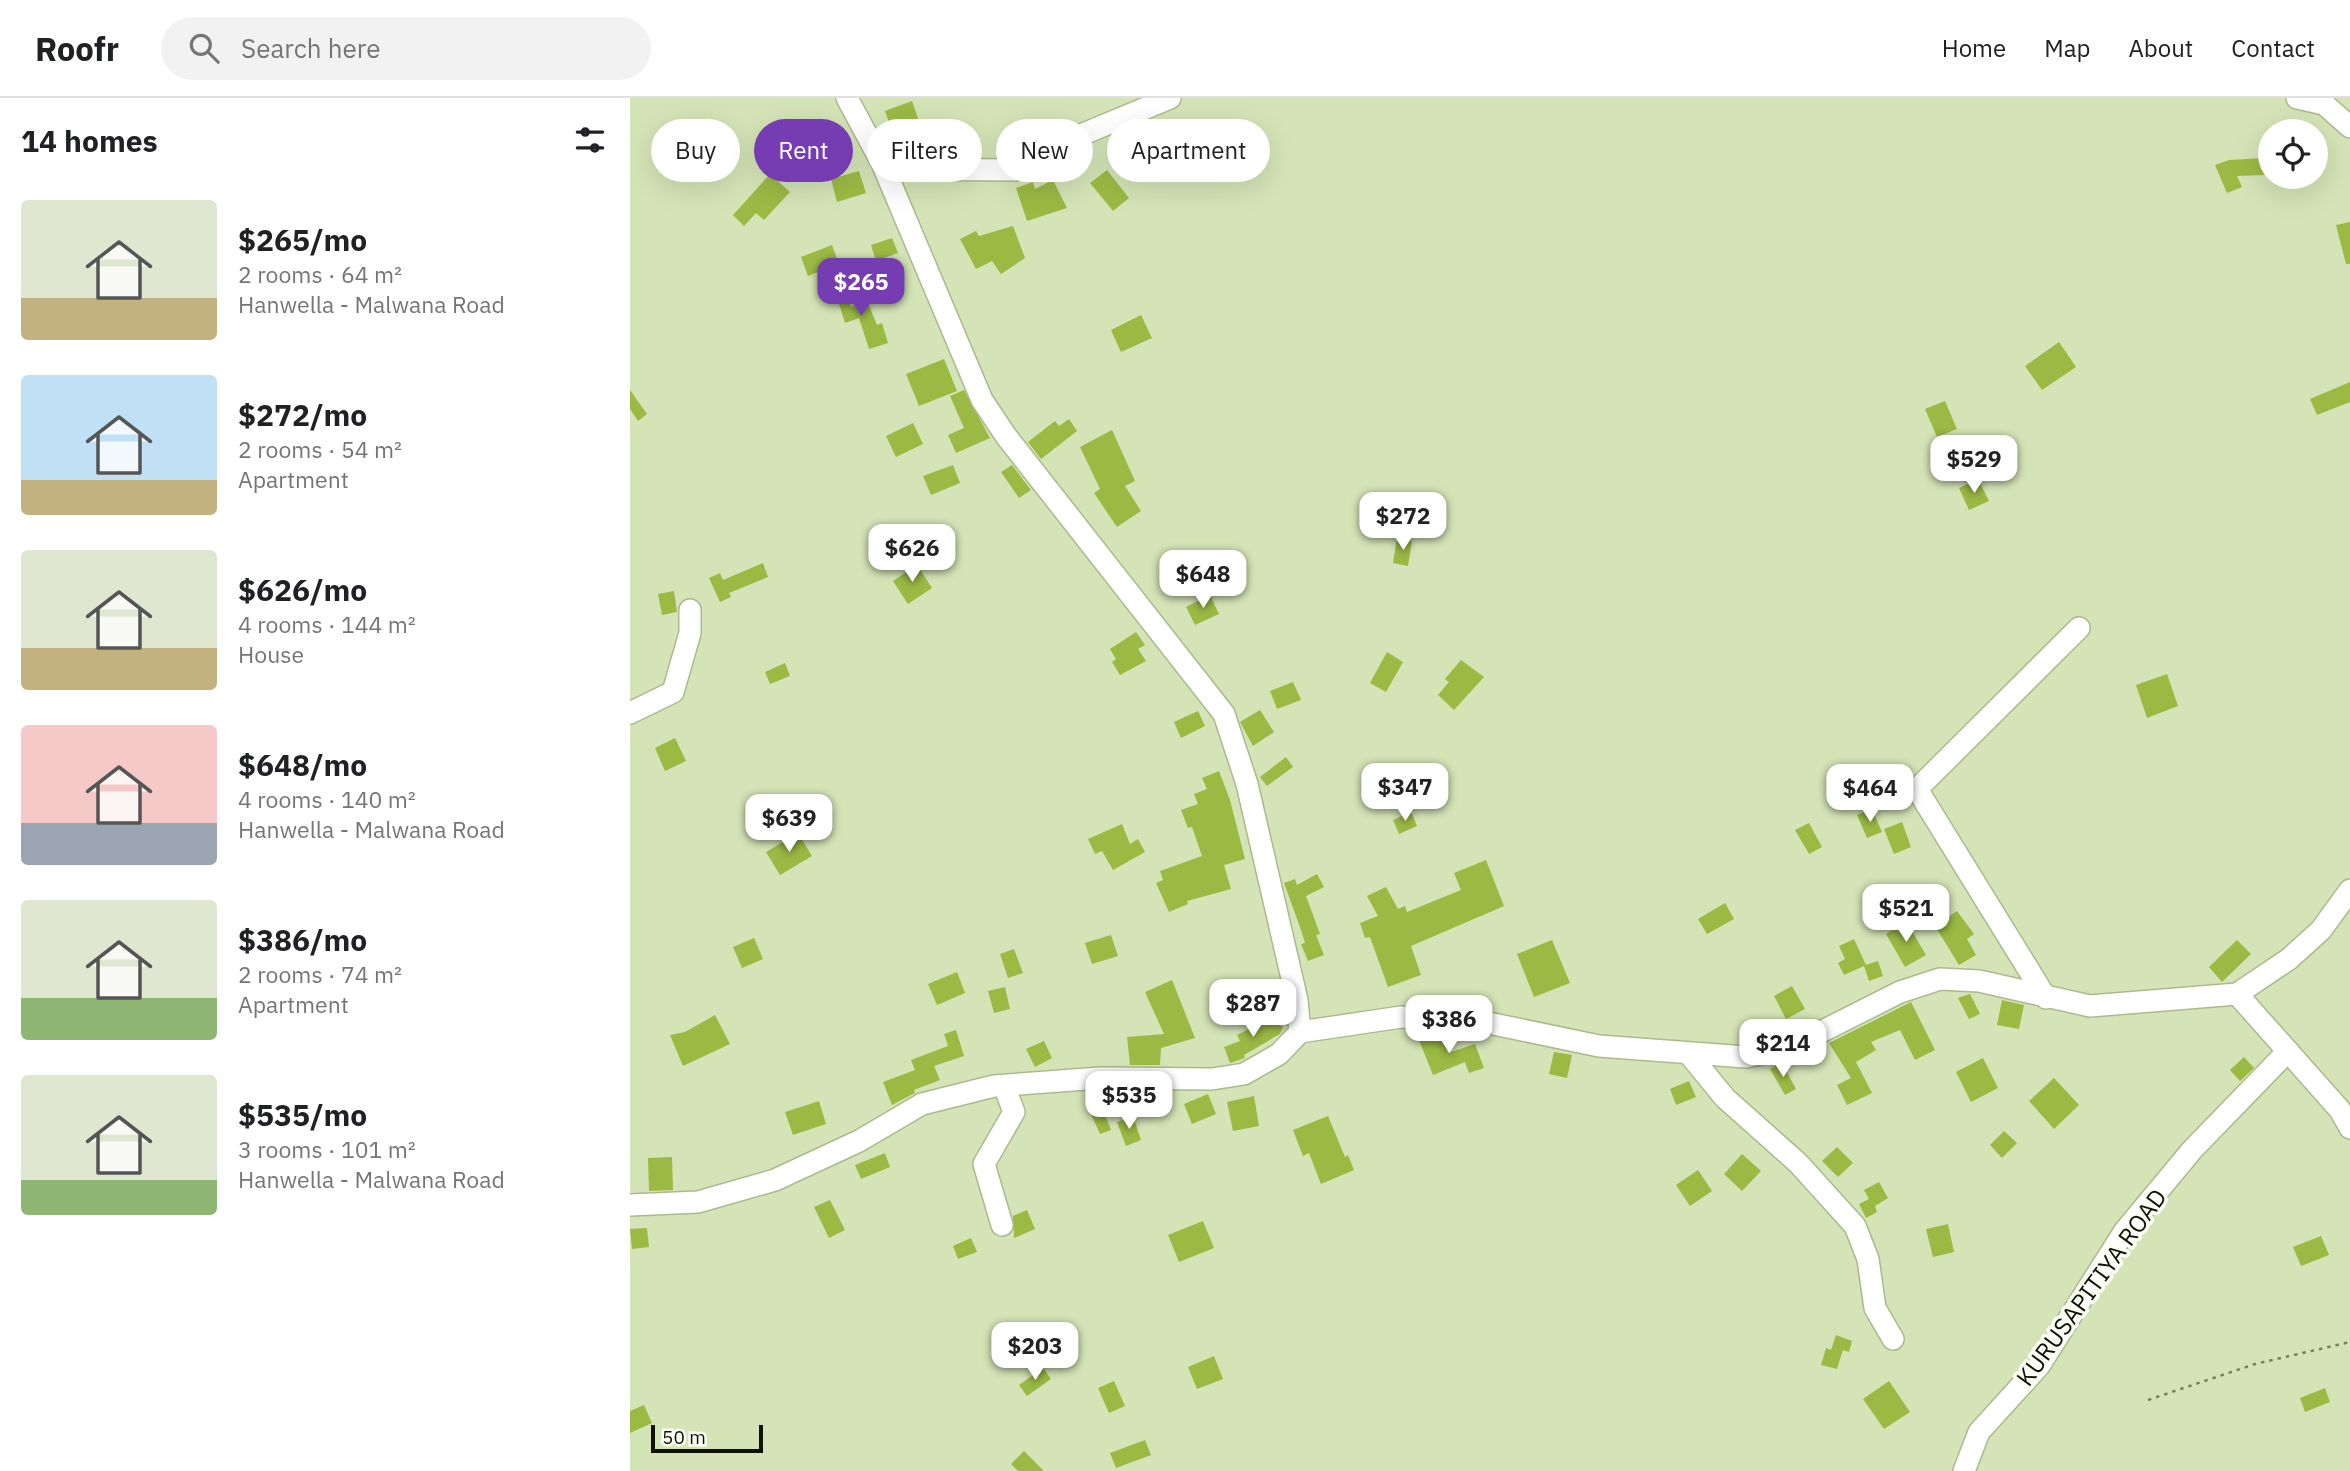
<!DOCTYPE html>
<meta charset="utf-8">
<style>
:root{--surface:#fff;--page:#f2f2f2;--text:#202124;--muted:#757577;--line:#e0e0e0;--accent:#763cb2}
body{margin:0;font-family:"IBM Plex Sans",sans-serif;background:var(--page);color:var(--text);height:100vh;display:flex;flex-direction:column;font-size:26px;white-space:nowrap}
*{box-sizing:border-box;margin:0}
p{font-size:23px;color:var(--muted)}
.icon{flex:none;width:38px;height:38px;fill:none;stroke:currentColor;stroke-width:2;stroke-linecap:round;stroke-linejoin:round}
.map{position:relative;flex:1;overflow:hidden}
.panel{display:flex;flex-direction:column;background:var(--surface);width:630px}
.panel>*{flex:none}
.banner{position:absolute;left:21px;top:21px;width:665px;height:63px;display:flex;gap:14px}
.tools{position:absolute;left:1628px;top:21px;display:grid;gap:14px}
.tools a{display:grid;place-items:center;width:70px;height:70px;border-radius:50%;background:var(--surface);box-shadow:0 7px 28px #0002;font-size:35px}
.scale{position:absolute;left:21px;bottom:18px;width:112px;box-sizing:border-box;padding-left:7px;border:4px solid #0e1204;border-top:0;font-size:19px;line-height:24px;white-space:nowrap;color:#0e1204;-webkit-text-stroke:5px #fbfff5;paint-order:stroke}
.price{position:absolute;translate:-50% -60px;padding:0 16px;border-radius:14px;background:#fff;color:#222;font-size:23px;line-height:46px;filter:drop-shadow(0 2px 4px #0008)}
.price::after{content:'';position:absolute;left:50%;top:42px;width:21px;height:16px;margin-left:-10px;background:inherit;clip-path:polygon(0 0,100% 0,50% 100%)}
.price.current{background:var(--accent);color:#fff}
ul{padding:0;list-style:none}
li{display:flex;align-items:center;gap:21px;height:175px;padding:0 21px}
li span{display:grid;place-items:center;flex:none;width:196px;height:140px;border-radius:7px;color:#555}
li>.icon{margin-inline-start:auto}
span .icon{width:84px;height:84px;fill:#fffc;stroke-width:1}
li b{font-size:30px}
h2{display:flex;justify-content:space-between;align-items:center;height:84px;padding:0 21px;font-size:30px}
.chip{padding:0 24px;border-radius:32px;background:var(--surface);box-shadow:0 7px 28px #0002;font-size:24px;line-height:63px}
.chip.current{background:var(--accent);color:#fff}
header{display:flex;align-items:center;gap:42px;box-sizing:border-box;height:98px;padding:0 35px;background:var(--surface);border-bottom:2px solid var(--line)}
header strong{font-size:33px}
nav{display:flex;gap:38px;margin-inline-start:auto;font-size:24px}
.search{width:490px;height:63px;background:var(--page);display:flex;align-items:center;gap:18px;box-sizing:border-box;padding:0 24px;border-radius:38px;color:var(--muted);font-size:26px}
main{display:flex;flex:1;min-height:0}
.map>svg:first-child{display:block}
</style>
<header>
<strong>Roofr</strong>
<div class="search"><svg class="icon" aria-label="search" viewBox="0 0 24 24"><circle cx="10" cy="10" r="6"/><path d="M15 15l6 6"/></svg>Search here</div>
<nav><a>Home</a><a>Map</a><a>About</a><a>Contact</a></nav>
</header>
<main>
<section class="panel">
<h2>14 homes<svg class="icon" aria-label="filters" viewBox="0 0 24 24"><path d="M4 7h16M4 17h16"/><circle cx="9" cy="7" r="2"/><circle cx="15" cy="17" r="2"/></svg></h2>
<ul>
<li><span style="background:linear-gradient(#dfe7d0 70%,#c2b280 0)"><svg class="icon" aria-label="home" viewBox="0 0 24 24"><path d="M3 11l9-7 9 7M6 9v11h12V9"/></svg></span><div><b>$265/mo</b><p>2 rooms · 64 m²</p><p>Hanwella - Malwana Road</p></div></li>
<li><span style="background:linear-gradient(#bfe0f5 75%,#c2b280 0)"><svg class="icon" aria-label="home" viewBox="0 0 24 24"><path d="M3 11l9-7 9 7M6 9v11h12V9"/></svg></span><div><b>$272/mo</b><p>2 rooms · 54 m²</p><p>Apartment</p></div></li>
<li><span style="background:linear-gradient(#dfe7d0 70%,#c2b280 0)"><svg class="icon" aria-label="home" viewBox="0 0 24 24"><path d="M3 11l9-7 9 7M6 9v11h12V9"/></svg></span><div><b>$626/mo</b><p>4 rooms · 144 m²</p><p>House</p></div></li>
<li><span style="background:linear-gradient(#f6c9c9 70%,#9aa5b1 0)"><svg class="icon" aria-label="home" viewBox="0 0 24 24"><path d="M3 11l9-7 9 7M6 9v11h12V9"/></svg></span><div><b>$648/mo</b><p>4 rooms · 140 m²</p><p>Hanwella - Malwana Road</p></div></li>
<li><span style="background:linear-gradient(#dfe7d0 70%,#8fb573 0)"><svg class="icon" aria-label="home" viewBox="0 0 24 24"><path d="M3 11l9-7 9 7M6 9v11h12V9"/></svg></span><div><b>$386/mo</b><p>2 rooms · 74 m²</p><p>Apartment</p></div></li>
<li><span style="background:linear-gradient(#dfe7d0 75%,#8fb573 0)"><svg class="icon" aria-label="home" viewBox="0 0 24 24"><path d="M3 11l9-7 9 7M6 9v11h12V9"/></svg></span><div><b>$535/mo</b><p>3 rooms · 101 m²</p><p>Hanwella - Malwana Road</p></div></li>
</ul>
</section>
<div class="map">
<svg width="1720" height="1373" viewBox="0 0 1720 1373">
<rect width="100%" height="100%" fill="#d4e4b6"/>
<!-- building -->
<g fill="#9aba44">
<polygon points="282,3 290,26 263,36 255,13"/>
<polygon points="1634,60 1635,77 1607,78 1612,89 1597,95 1585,67 1599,62"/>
<polygon points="477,72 499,100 483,113 460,85"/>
<polygon points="229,73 236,95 207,104 201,81"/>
<polygon points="140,76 160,94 134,122 126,115 114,128 103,117"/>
<polygon points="423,82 437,110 397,123 386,90 403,84 405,91"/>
<polygon points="1720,124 1720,166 1716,166 1706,127"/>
<polygon points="383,128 395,160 371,176 362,163 346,171 330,141 346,133 349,138"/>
<polygon points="262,140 268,155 246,163 241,147"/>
<polygon points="202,147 209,166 178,178 171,159"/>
<polygon points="251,164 265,189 248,199 234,173"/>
<polygon points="213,183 221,209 237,203 247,227 252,225 258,245 239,251 229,220 215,225 203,187"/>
<polygon points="511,217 522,240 491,254 481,232"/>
<polygon points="1429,244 1446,269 1412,292 1395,268"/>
<polygon points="314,261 327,293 289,308 276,276"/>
<polygon points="1720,284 1720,304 1687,317 1680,301"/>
<polygon points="0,292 17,316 8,323 0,311"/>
<polygon points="334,292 360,340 326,355 318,337 334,330 320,298"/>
<polygon points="1315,303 1327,331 1307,339 1295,311"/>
<polygon points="439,321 447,333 411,361 398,344 425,323 429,328"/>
<polygon points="283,325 293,346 266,359 256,338"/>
<polygon points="482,332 505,383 495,388 511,413 487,429 464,395 470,391 450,349"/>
<polygon points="323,367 330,385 301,397 293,378"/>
<polygon points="382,367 401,392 389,400 371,374"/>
<polygon points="1348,381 1359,403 1339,412 1329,390"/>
<polygon points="767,440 782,443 778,468 763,465"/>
<polygon points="133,465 138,479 99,495 101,499 90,504 79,480 90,475 93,482"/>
<polygon points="287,467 302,490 278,506 263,483"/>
<polygon points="44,493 47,514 32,517 28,496"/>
<polygon points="580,497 589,516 565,527 556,509"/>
<polygon points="506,534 515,547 508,551 516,563 490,577 482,564 486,561 480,551"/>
<polygon points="757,554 773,564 756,594 740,585"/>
<polygon points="831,562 854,579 824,612 808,597 819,584 815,581"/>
<polygon points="155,565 160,578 140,586 135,574"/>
<polygon points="1537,576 1548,608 1517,620 1506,587"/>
<polygon points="663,584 671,602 647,611 640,593"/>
<polygon points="630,612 644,634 623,648 610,624"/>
<polygon points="568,613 575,628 551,640 544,624"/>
<polygon points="45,640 56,663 35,673 25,650"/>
<polygon points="656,659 663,669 637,688 630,679"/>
<polygon points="589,673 600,702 615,761 594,767 601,791 557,803 558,806 539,814 526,785 533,782 530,773 572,758 562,729 558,730 551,712 568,706 564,696 577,691 572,680"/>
<polygon points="1242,711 1252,734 1237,740 1227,717"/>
<polygon points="781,714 787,728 769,736 763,722"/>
<polygon points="1272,724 1281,749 1264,756 1254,731"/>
<polygon points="1179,725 1192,749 1179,756 1165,732"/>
<polygon points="492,726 500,746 508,741 515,754 483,772 472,753 465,756 458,741"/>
<polygon points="168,735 182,758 150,777 136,754"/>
<polygon points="856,762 874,808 781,848 791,877 758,889 740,839 735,840 730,825 748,818 737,798 756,789 768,811 775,808 777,814 831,792 824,775"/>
<polygon points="687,776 694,789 676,798 690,836 686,837 694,857 678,863 671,846 675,845 671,832 654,785 665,781 667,787"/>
<polygon points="1095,805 1104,821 1077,836 1068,821"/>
<polygon points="1327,813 1344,836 1337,841 1346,857 1329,867 1305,828"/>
<polygon points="1276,823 1296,857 1275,869 1256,836"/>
<polygon points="481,837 488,858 462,866 455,845"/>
<polygon points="124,840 133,861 112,870 103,849"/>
<polygon points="1224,841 1236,867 1248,863 1253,878 1239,883 1234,868 1214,877 1208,865 1215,861 1209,848"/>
<polygon points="922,842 940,885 904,899 887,856"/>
<polygon points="1607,842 1621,856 1592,884 1579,869"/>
<polygon points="384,851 393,875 378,880 370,856"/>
<polygon points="327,874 335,895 307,907 298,886"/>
<polygon points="542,882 565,940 531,950 530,967 500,967 497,939 534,936 515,894"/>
<polygon points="1162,888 1175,911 1156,921 1144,898"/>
<polygon points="375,889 380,911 364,915 358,893"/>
<polygon points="1340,896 1350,916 1339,921 1328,900"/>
<polygon points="1372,902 1394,907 1389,931 1367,927"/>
<polygon points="1281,904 1305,952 1285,962 1270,932 1241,944 1246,952 1226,964 1242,995 1217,1007 1207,987 1221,980 1199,945"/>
<polygon points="626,915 653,929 650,936 614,957 615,960 600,965 594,949 610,943 607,937 629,926"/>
<polygon points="85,917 100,946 53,968 40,937 55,934"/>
<polygon points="326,932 334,958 304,968 310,982 284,992 285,995 262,1007 253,984 285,972 281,962 318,948 314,936"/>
<polygon points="810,934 818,955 845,946 854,970 839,975 835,964 803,977 789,942"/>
<polygon points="414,943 422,960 405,969 396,951"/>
<polygon points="924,954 942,957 937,980 919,976"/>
<polygon points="1614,959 1624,970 1610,983 1600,972"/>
<polygon points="1353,960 1368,990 1341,1004 1326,974"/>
<polygon points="1152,965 1166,991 1155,997 1140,971"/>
<polygon points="1424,980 1449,1007 1424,1031 1399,1003"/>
<polygon points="1059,983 1066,999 1046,1007 1040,991"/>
<polygon points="578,996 586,1016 562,1026 554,1006"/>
<polygon points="624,998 629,1028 603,1033 597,1004"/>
<polygon points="189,1003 196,1026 163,1037 155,1014"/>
<polygon points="472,1009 481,1032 470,1036 460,1014"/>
<polygon points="503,1018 511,1042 496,1048 487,1024"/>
<polygon points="698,1018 715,1059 718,1057 724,1072 691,1086 679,1055 673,1058 663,1032"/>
<polygon points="1374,1033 1387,1045 1372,1060 1360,1047"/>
<polygon points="1207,1049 1223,1065 1208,1079 1192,1063"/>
<polygon points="255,1055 260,1069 231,1081 225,1067"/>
<polygon points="1112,1056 1131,1073 1112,1093 1094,1076"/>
<polygon points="42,1059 43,1092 19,1093 18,1060"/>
<polygon points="1068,1072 1082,1093 1060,1108 1046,1087"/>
<polygon points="1249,1084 1258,1100 1245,1108 1247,1114 1236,1120 1229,1106 1239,1101 1234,1092"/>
<polygon points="200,1102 215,1132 199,1140 184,1109"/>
<polygon points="397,1112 405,1131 384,1140 383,1118"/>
<polygon points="573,1123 584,1150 549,1164 538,1137"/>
<polygon points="1318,1126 1324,1154 1303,1159 1296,1131"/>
<polygon points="17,1130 19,1149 2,1151 0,1131"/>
<polygon points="1691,1138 1699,1157 1671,1168 1663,1149"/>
<polygon points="341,1140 347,1154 328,1161 323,1148"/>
<polygon points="1206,1237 1222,1243 1219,1254 1213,1252 1207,1271 1191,1267 1196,1250 1201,1252"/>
<polygon points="584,1258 593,1281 567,1291 558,1269"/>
<polygon points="413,1270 421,1281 397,1298 389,1287"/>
<polygon points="484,1283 495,1308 479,1315 468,1290"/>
<polygon points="1259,1283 1280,1314 1254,1331 1233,1301"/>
<polygon points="1695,1290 1700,1304 1675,1314 1670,1300"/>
<polygon points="14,1307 22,1325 0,1335 0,1313"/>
<polygon points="515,1342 521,1357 486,1370 480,1355"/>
<polygon points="394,1353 414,1373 388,1373 381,1366"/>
</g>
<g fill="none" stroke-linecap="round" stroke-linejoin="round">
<defs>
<g id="minor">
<polyline points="1667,0 1694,6 1720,29"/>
<polyline points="255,71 385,72 446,39 540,0"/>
<polyline points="0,615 43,594 60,535 60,512"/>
<polyline points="1607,896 1710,1012 1720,1030"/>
<polyline points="1416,900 1287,691 1449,530"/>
<polyline points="670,934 771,919 849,923 969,948 1116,959 1161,949 1270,894 1310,881 1349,883 1460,908 1607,896 1659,861 1691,832 1720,792"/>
<polyline points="1059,956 1095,1000 1168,1065 1225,1128 1238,1161 1245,1210 1263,1241"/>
<polyline points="0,1107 68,1104 145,1082 229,1043 292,1006 364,988 470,980 582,981 614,976 649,956 670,934 667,902 617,686 594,616 376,338 352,302 252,65 217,0"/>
<polyline points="372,1127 354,1066 384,1014 374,988"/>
<polyline points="1334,1373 1349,1334 1409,1268 1494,1134 1562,1052 1658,953"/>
</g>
</defs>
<!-- minor casing -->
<use href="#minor" stroke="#abba8d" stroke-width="24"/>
<!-- path -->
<polyline stroke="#768062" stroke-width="2.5" stroke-dasharray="3.5 5" stroke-linecap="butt" points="1518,1302 1625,1266 1720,1244"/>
<!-- minor -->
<use href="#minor" stroke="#fff" stroke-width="21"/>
</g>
<g text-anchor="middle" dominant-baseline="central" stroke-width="7" stroke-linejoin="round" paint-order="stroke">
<!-- street labels -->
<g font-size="24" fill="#0e1204" stroke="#fbfff5">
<text transform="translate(1461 1189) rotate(-54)">KURUSAPITIYA ROAD</text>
</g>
</g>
</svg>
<div class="tools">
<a><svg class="icon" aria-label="locate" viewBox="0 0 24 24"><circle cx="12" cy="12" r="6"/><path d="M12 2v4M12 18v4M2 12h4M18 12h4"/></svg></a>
</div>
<div class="scale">50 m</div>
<b class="price current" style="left:231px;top:220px">$265</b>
<b class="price" style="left:1344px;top:397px">$529</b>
<b class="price" style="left:773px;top:454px">$272</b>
<b class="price" style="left:282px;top:486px">$626</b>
<b class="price" style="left:573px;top:512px">$648</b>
<b class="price" style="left:775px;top:725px">$347</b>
<b class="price" style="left:1240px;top:726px">$464</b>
<b class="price" style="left:159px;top:756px">$639</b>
<b class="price" style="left:1276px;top:846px">$521</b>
<b class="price" style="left:623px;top:941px">$287</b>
<b class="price" style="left:819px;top:957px">$386</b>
<b class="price" style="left:1153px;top:981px">$214</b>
<b class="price" style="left:499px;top:1033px">$535</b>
<b class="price" style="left:405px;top:1284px">$203</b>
<div class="banner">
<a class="chip">Buy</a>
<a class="chip current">Rent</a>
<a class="chip">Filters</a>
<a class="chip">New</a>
<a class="chip">Apartment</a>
</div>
</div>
</main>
